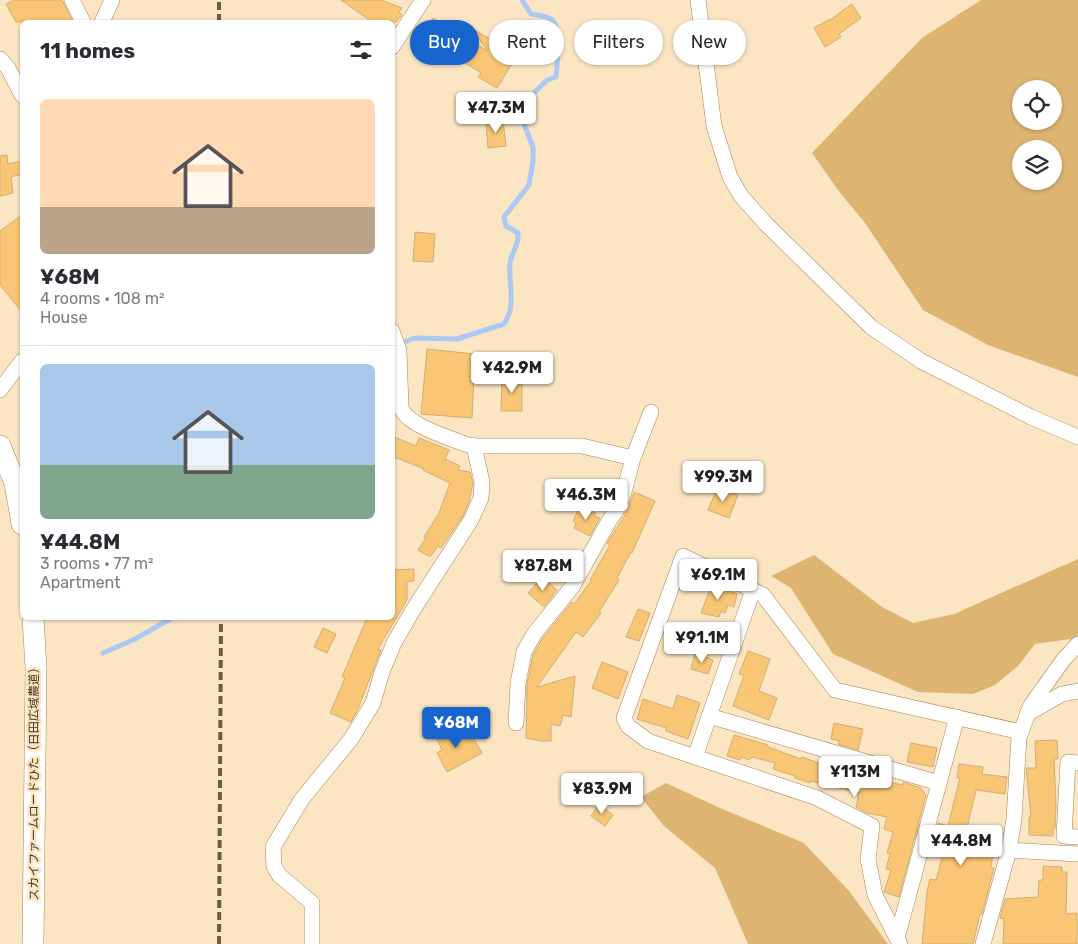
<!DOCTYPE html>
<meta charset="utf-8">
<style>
:root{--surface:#fff;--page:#f7f7f7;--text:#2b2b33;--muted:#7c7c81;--line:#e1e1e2;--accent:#1864ce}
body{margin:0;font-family:Rubik,"Noto Sans JP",sans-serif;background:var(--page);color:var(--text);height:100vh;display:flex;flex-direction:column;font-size:19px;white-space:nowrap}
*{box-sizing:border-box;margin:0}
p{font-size:16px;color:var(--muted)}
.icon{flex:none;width:28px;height:28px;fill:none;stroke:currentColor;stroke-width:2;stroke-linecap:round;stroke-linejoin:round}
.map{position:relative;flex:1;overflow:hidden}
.panel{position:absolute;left:20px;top:20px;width:375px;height:600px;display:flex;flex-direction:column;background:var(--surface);border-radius:8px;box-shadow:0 1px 4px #0004}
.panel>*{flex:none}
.guide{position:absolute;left:410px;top:20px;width:475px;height:45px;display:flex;gap:10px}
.fabs{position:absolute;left:1012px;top:80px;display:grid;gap:10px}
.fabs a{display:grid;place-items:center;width:50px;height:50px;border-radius:50%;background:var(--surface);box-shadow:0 1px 4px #0004;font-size:25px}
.price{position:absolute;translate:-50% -42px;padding:0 11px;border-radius:5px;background:#fff;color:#222;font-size:16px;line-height:32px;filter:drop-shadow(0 1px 2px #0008)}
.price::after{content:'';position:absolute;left:50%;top:30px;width:15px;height:11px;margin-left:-8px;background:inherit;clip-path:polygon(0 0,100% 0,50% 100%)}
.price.current{background:var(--accent);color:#fff}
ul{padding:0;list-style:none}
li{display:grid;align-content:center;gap:10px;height:265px;padding:0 20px}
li+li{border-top:1px solid var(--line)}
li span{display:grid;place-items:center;height:155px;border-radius:8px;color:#555}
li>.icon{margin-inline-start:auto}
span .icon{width:90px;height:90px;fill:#fffc;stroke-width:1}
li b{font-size:21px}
h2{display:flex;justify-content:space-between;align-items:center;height:60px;padding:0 20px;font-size:21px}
.chip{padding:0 18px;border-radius:22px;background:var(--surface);box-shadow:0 1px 4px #0004;font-size:18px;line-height:45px}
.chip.current{background:var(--accent);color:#fff}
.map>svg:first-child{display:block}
</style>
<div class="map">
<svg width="1078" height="944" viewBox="0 0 1078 944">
<rect width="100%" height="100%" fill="#fbe5c3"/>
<!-- green -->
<g fill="#deb472" fill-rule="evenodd">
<path d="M981 0H1078V377L988 345 923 310 865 223 838 190 812 153 922 38ZM1021 89H1054V121H1021ZM1021 149H1054V181H1021Z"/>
<polygon points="814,555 882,607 913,623 954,614 1078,559 1078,638 1035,644 1018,666 995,685 973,694 918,692 833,654 791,588 771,576"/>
<polygon points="666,783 720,808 804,843 849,891 888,944 748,944 715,868 664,826 641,797"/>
</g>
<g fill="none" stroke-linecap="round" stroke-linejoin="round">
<!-- stream -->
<g stroke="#acc9f5" stroke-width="5">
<path d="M398 344 415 338 457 339 504 324C517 305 508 284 510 263 512 251 519 246 518 233L506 226 504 217 529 185 533 161V147L522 119 525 102 547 80 556 77C557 63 563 27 551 19 546 16 537 15 531 14L522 0"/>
<polyline points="103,653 135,639 172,618"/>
</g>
</g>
<!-- building -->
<g fill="#f8c674" stroke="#d1ae76">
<polygon points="15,0 62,0 73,22 16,22 6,4"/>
<polygon points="341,0 381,0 402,8 399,12 402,15 396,22 372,22"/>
<polygon points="852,4 861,18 839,34 841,37 825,47 814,28 830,19 830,20"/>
<polygon points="433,18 488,51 472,30 473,29 507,49 524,20 532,24 537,22 550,32 539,47 526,41 497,88 478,77 481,73 446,51 445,54 428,44 432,38 424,34"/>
<polygon points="503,120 506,146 488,148 486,122"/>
<polygon points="7,155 8,164 22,161 22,174 11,177 13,193 0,196 0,156"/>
<polygon points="22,215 22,312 0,285 0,231"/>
<polygon points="415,232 435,234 433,262 413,261"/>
<polygon points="427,349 484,355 482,375 474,374 472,418 421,414"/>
<polygon points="502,377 522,378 522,411 501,411"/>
<polygon points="392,436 416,446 419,438 449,450 445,459 460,466 458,470 470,472 473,483 469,502 463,516 441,548 438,546 430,557 418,550 426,538 424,537 439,513 450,483 423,470 424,469 392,456"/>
<polygon points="718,487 738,495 729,518 708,510"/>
<polygon points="634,492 655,501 632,553 631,552 617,578 619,580 599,612 601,613 583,637 576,632 537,687 575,676 571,717 563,715 560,726 551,724 551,741 541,741 526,738 527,684 533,655 542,639 572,602 574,604 591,581 590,580 610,545 607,543 627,512"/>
<polygon points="580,506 596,513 594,516 600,518 590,536 574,528 576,523 573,521"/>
<polygon points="414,569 414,581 407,582 407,600 378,649 381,650 357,711 351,722 330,713 345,678 342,677 367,618 392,618 392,570"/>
<polygon points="542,577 557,590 544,607 528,593"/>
<polygon points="712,584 737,594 734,607 728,605 725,613 721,611 719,617 701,613"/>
<polygon points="638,609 650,613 639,641 626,637"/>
<polygon points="323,628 336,634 327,653 314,647"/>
<polygon points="748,651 770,659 759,691 777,698 769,720 733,706 744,675 739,674"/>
<polygon points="695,653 713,660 708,674 691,669"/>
<polygon points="602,662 628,672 618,699 592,688"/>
<polygon points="677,695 700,703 688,739 666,731 666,728 637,719 643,699 673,709"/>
<polygon points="834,723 863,729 858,750 838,744 840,741 831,739"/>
<polygon points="449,730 452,736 464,732 471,734 482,753 447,772 437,753 442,750 434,733"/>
<polygon points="734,735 768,745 768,747 801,759 802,757 822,764 825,760 862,770 861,776 903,785 903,782 921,788 926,795 899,897 884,892 891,870 886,869 890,854 887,853 893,832 884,829 887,817 867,813 856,807 859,793 811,781 810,783 795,778 795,776 773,769 775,763 752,757 749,760 741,757 740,760 727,756"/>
<polygon points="1057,740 1058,759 1054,759 1056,802 1055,828 1053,829 1053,836 1029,835 1029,817 1031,817 1026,768 1036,768 1035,741"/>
<polygon points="911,743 937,748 933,767 907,762"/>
<polygon points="959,764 983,767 982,774 1007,777 1005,794 976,790 966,832 995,837 991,867 994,868 982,914 980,914 973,944 922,944 927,892 930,879 936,880 944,850 935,834 938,823 948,826 960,778 957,778"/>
<polygon points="599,804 613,815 605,826 591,816"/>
<polygon points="1043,866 1062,867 1062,872 1067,872 1066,914 1077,913 1077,944 1003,944 1004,919 1000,918 1005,899 1038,897 1039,880 1043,880"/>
</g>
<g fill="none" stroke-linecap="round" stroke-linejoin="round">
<defs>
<g id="street">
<polyline points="72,0 83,22"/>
<polyline points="698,0 714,126 730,177 741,196 766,224 871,327 921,361 1031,417 1078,437"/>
<polyline points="102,22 112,0"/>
<polyline points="392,47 423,0"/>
<polyline points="0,59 8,68 22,95"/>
<path d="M392 331 399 350 401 408C408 426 448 437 465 444L474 446H582L633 458"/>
<polyline points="0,390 22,361"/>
<polyline points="1027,714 1062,694 1078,691"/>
<polyline points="709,716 939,783"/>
<polyline points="516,723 518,683 524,652 534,634 572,587 609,521 618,508 624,492 633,458 651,412"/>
<polyline points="695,757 753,590"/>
<polyline points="1078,763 1068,762 1064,836 1078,837"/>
<polyline points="1009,850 1078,854"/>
<polyline points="897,938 957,717"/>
<polyline points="312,944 312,903 279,875 274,866 273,847 302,799 351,739 373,703 382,672 394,643 413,610 471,520 481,498 482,482 474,446"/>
<polyline points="900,944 875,895 868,859 872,826 817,798 648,741 628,726 624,718 683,556 763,595 835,690 1021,732"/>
<polyline points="983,944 1009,850 1014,819 1019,737 1031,705 1064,659 1078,644"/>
</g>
<g id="secondary">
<polyline points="0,446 15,483 22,524"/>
<polyline points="33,618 36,668 33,944"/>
</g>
</defs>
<!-- street casing -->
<use href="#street" stroke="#a7854e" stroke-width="16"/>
<!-- secondary casing -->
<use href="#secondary" stroke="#a7854e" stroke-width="22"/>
<!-- street -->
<use href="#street" stroke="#fff" stroke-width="15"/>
<!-- secondary -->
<use href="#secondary" stroke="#fff" stroke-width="21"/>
<!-- rail -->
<g stroke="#6c5c43" stroke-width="4" stroke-dasharray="8 4" stroke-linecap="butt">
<polyline points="219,22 219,0"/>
<polyline points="219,944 221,618"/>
</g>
</g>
<g text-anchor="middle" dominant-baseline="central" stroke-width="5" stroke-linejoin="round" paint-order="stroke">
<!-- street labels -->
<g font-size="12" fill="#473821" stroke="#fbe5c3">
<text transform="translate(34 781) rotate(-90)">スカイファームロードひた（日田広域農道）</text>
</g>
</g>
</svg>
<div class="fabs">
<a><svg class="icon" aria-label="locate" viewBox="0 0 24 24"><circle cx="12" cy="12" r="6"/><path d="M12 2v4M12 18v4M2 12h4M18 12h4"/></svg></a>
<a><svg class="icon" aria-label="layers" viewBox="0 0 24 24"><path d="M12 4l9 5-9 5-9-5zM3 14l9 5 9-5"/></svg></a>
</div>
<b class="price" style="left:496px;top:134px">¥47.3M</b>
<b class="price" style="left:512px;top:394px">¥42.9M</b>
<b class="price" style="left:723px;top:503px">¥99.3M</b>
<b class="price" style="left:586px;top:521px">¥46.3M</b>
<b class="price" style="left:543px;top:592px">¥87.8M</b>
<b class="price" style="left:718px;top:601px">¥69.1M</b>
<b class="price" style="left:702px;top:664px">¥91.1M</b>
<b class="price current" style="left:456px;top:749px">¥68M</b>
<b class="price" style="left:855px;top:798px">¥113M</b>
<b class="price" style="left:602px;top:815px">¥83.9M</b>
<b class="price" style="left:961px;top:867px">¥44.8M</b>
<div class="guide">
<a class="chip current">Buy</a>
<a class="chip">Rent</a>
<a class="chip">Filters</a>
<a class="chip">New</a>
</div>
<section class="panel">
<h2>11 homes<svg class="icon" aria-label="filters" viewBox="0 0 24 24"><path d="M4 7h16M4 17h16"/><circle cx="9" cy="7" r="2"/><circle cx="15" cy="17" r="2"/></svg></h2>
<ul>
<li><span style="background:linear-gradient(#ffd9b3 70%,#b9a48a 0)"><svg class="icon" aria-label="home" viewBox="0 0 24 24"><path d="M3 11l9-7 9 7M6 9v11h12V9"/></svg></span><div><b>¥68M</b><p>4 rooms · 108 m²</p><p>House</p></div></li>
<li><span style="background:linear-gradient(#a9c7e8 65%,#7fa58c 0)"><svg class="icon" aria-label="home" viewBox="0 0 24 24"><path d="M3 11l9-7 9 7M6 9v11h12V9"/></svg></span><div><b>¥44.8M</b><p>3 rooms · 77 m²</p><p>Apartment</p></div></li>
</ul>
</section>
</div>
